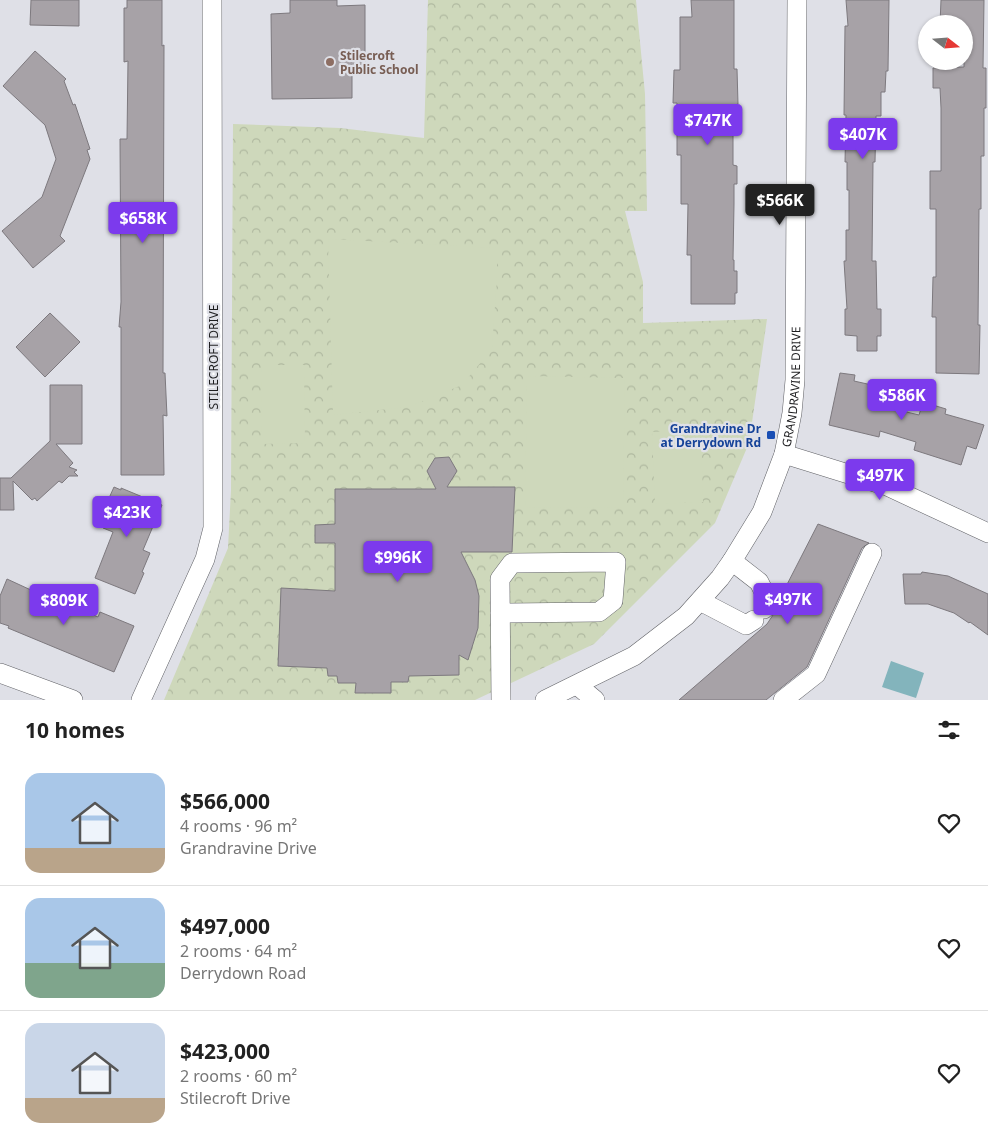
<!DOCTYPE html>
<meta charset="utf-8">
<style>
:root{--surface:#fff;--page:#f6f6f6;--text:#222;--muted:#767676;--line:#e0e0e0;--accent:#7c3aed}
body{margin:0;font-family:"Noto Sans",sans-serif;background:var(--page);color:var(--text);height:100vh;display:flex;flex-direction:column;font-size:19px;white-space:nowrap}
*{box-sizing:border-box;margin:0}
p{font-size:16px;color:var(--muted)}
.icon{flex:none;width:28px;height:28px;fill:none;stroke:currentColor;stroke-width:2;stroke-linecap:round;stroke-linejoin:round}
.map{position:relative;height:700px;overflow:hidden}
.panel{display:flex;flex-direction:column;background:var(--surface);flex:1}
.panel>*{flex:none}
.needle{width:32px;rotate:107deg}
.buttons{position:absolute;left:918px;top:15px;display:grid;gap:10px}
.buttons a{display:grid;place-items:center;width:55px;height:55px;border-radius:50%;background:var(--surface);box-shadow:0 1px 4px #0004;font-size:25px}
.price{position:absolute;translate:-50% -42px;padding:0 11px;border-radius:5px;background:var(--accent);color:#fff;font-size:16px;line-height:32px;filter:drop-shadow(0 1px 2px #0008)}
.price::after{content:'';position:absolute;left:50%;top:30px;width:15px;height:11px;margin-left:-8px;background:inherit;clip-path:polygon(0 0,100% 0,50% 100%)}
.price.current{background:#222;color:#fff}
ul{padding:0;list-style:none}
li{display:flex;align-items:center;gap:15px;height:125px;padding:0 25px}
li+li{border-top:1px solid var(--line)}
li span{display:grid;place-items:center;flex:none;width:140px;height:100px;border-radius:15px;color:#555}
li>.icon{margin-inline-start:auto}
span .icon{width:60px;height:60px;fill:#fffc;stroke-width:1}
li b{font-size:21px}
h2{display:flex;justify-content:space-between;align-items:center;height:60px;padding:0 25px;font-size:21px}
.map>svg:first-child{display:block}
</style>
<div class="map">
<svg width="988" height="700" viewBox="0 0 988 700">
<defs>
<pattern id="forest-crowns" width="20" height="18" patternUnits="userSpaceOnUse" patternTransform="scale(1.25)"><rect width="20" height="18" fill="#ced8bb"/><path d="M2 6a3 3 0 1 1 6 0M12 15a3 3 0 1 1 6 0" fill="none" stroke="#b0b9a0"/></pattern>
</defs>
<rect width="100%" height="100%" fill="#dfe0e7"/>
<!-- forest -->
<polygon fill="url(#forest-crowns)" points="428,0 636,0 645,94 647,211 625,211 643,282 643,323 767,319 749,443 715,523 594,644 475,700 164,700 228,548 231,490 233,124 340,128 424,138"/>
<!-- garden -->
<g fill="#ced8bb">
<polygon points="328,239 497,248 497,277 492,349 462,385 408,407 333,415"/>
<polygon points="261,365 304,365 305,443 262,444"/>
<polygon points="527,376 625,378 623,508 525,507"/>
<polygon points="701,430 703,502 655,504 652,432"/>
</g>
<!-- water -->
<polygon fill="#83b4bc" points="891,661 924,673 916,698 882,687"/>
<!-- building -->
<g fill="#a7a2a7" stroke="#7d797e">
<polygon points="31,0 79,0 79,26 30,25"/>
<polygon points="127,0 162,0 162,46 164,45 163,373 165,373 167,416 163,415 164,475 121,475 121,327 119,327 121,302 120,139 127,139 128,61 124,62 124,8 127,8"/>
<polygon points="290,0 337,0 337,6 365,5 365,70 352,70 352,98 272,99 271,14 290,13"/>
<polygon points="691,0 734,0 734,69 737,69 738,104 733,106 733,165 737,166 737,184 734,184 734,204 733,260 734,260 734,271 737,271 737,293 735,293 735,304 691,304 691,255 687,255 688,204 681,204 681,155 677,155 677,103 673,103 674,70 680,70 680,17 692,17"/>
<polygon points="846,0 889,0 888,71 886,71 885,92 881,92 881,116 876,116 875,162 873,162 872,261 876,261 877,309 881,309 881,336 877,336 877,351 857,351 857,336 845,335 845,309 847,309 844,261 846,261 846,230 849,230 849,190 847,190 847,162 845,162 846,115 844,115 845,26 848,26"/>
<polygon points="941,0 984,0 983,68 986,68 986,108 984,108 984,156 981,156 981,209 979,209 978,325 980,325 979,374 936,373 936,317 932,317 933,277 936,277 936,209 930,209 930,171 941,171 941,108 940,88 933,88 933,68 964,67 964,24 940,24"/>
<polygon points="35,51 66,79 64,81 73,105 75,104 90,149 87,150 90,159 60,236 65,241 33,268 2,231 42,197 56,159 45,125 3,86"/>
<polygon points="50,313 80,342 45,377 16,347"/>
<polygon points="840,373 855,375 854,381 894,390 890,408 919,415 923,402 946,409 945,414 984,425 976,449 967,446 961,465 914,450 916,442 880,431 879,437 829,425"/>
<polygon points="50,385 82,385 82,444 56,444 73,463 69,467 77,470 74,472 78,476 69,476 62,483 59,481 37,501 35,498 32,500 13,481 14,510 0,510 0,478 11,478 50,441"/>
<polygon points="449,457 457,471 447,487 515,487 512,552 461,552 475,580 479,596 478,628 468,660 459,655 459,675 409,676 408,682 391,682 391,693 355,693 356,683 338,683 337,676 328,676 327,668 278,666 281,588 335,591 335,543 315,543 315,525 335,524 335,489 436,489 427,471 435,458"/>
<polygon points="114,487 121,490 121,488 162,505 143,550 150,553 142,572 144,573 135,594 95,578 113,532 103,528 106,522 98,519 103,507 105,507"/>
<polygon points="818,524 869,543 862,548 807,667 766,700 679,700 767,624 775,612 777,604"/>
<polygon points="922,572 948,576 988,594 988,635 970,622 969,623 954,613 928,604 905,604 903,574 921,574"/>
<polygon points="7,579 70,608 70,605 98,617 100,612 134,626 114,672 8,628 9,626 0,623 0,596"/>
</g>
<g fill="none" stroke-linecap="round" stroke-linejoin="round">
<defs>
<g id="minor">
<polyline points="784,454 887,486 988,533"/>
<polyline points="732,561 759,582 767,598 764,609"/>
<polyline points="700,601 746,625 754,620"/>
<polyline points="500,613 599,612 613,601 616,562 512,563 500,579 501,700"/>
<polyline points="0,673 73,700"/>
<polyline points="577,685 595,700"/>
<polyline points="141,700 205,559 213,528 212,0"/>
<path id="s1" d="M545 700 634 656 686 616 720 578 732 561 762 512 784 454 792 413 795 380 797 0"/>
<polyline points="783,700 816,674 872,553"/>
</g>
</defs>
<!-- minor casing -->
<use href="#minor" stroke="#616267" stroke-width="20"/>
<!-- minor -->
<use href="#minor" stroke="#fff" stroke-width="19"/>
</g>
<!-- markers -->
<circle fill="#8d6e63" stroke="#dfe0e7" stroke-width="2" cx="330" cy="62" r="5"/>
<rect fill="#1a4fb4" stroke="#dfe0e7" stroke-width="2" x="766" y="430" width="10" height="10" rx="2.5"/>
<g text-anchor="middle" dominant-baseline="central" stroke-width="4.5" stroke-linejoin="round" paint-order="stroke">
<!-- education labels -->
<g font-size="12" font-weight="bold" fill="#785e54" stroke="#dfe0e7" text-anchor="start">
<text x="340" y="55">Stilecroft<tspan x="340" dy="14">Public School</tspan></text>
</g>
<!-- street labels -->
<g font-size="12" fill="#1e1e20" stroke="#dfe0e7">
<text transform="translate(213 357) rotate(-90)">STILECROFT DRIVE</text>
<text stroke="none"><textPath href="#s1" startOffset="424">GRANDRAVINE DRIVE</textPath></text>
</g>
<!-- transit labels -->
<g font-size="12" font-weight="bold" fill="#164399" stroke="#dfe0e7" text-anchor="end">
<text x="761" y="428">Grandravine Dr<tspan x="761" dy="14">at Derrydown Rd</tspan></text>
</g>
</g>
</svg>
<div class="buttons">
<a><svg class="needle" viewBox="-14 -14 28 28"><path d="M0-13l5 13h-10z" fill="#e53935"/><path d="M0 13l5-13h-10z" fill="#767676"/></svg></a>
</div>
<b class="price" style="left:708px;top:146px">$747K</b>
<b class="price" style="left:863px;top:160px">$407K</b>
<b class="price current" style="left:780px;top:226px">$566K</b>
<b class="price" style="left:143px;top:244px">$658K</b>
<b class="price" style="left:902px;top:421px">$586K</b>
<b class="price" style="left:880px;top:501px">$497K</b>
<b class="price" style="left:127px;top:538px">$423K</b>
<b class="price" style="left:398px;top:583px">$996K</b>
<b class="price" style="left:788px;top:625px">$497K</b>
<b class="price" style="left:64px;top:626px">$809K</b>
</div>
<section class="panel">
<h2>10 homes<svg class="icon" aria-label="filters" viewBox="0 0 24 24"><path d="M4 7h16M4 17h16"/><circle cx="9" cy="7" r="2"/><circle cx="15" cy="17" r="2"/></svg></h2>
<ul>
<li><span style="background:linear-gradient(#a9c7e8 75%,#b9a48a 0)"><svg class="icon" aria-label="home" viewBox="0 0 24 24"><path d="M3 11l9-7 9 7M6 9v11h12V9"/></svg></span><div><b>$566,000</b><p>4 rooms · 96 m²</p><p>Grandravine Drive</p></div><svg class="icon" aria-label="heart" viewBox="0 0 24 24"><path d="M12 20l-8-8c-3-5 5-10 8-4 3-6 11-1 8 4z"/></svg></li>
<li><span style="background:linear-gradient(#a9c7e8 65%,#7fa58c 0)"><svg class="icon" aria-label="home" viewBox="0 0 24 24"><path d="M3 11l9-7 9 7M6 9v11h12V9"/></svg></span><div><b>$497,000</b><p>2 rooms · 64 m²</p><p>Derrydown Road</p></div><svg class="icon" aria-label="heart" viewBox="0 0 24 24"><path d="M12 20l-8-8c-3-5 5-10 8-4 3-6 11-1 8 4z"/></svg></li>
<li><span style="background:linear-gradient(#c9d6e8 75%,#b9a48a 0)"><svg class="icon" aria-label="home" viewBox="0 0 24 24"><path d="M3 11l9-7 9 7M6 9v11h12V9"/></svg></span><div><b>$423,000</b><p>2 rooms · 60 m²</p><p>Stilecroft Drive</p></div><svg class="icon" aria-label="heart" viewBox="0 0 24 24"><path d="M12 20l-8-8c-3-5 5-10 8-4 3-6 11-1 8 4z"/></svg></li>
</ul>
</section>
